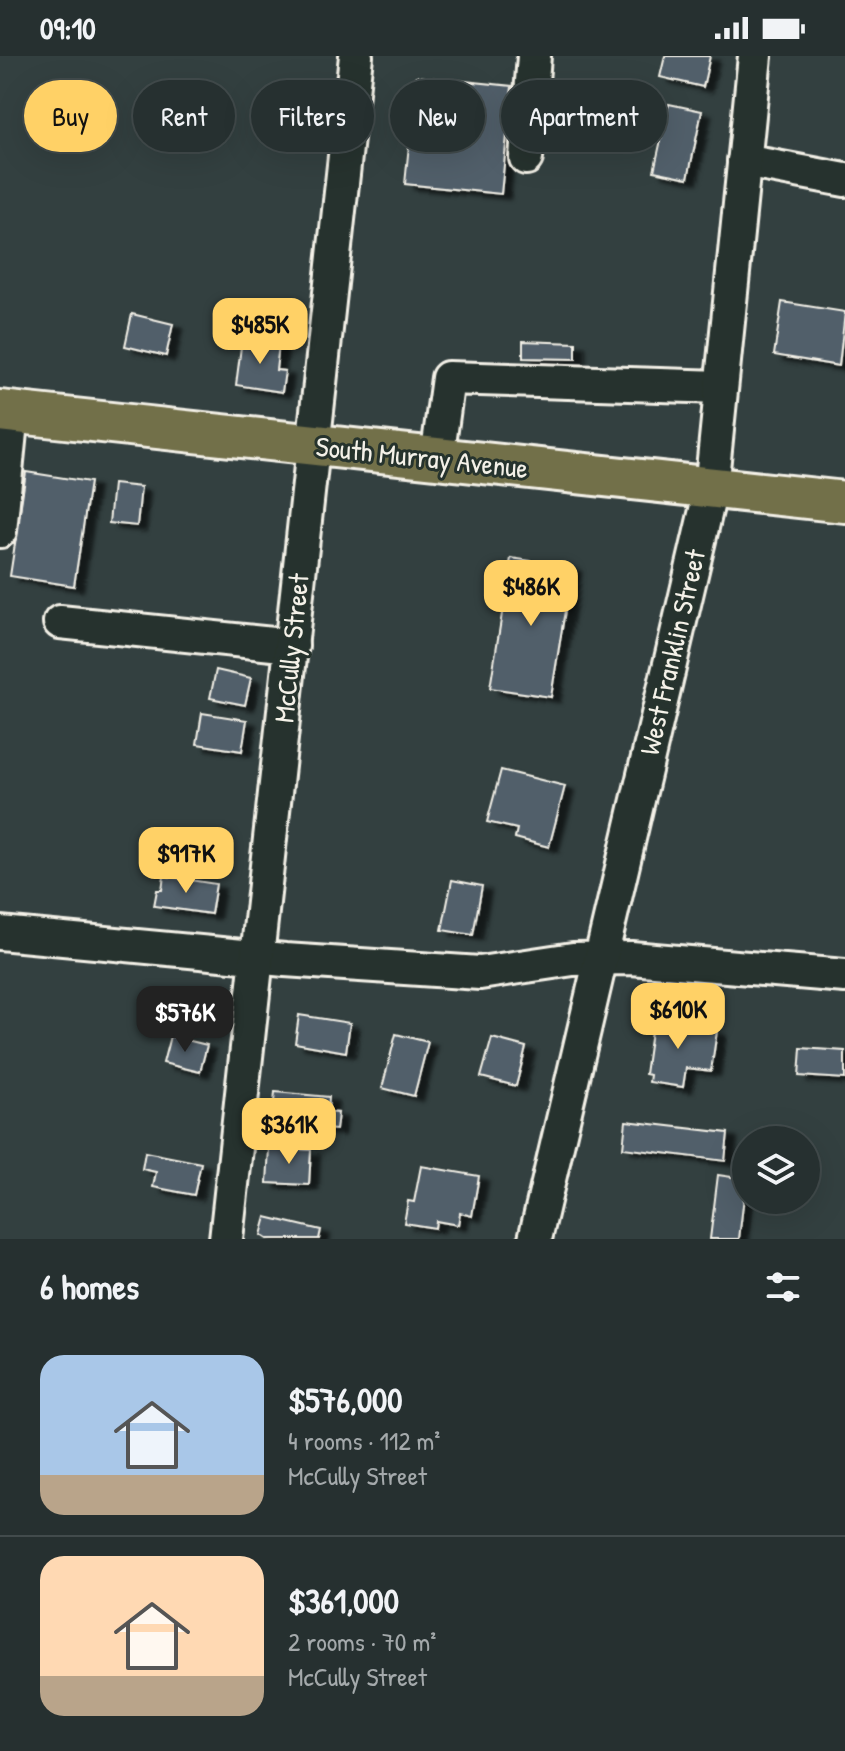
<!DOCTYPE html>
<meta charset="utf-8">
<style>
:root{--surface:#263030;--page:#2e3838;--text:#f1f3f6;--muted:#a4a9ab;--line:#424b4c;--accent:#ffd166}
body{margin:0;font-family:"Patrick Hand",sans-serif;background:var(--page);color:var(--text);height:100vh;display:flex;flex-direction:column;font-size:30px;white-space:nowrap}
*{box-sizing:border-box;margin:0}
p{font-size:26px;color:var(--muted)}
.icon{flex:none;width:44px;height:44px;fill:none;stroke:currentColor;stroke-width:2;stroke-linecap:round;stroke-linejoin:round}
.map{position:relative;height:1183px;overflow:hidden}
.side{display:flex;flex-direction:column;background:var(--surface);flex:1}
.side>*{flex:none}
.top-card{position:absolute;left:24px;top:24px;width:798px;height:72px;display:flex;gap:16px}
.tools{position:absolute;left:732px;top:1070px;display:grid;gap:16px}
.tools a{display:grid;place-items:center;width:88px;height:88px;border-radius:50%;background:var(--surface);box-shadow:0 8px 32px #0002,0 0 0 2px var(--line);font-size:40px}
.price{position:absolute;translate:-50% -68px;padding:0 18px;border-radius:16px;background:var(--accent);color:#111;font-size:26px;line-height:52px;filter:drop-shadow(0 2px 4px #0008)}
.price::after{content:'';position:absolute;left:50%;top:48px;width:24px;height:18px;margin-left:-12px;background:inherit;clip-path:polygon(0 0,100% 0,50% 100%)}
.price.selected{background:#222;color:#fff}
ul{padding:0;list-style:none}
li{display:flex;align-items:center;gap:24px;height:200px;padding:0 40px}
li+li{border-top:2px solid var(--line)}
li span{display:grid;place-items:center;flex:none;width:224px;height:160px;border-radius:24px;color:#555}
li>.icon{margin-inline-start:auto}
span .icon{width:96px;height:96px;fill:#fffc;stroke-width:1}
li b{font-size:34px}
h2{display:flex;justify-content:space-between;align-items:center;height:96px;padding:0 40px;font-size:34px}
.chip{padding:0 28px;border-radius:36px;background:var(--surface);box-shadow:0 8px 32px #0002,0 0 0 2px var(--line);font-size:28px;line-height:72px}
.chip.selected{background:var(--accent);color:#111}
.status{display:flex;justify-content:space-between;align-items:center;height:56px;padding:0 40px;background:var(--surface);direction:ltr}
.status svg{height:22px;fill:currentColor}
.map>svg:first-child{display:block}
</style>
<div class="status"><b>09:10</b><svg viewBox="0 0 49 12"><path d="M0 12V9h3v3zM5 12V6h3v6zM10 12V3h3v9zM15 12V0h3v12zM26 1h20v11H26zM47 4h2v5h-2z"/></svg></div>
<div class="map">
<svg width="845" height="1183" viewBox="0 0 845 1183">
<defs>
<filter id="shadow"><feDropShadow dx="9" dy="5" stdDeviation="2" flood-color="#0009"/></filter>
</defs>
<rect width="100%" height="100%" fill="#334040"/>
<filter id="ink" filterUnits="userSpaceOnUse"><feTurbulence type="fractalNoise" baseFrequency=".0125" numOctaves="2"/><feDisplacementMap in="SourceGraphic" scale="16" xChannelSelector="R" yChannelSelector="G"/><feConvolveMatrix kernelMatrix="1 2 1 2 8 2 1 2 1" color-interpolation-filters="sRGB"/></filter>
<g filter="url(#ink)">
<!-- building -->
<g fill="#515f6b" stroke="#f4f1e8" stroke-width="2" filter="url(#shadow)">
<polygon points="665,0 710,0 703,31 660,21"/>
<polygon points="416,20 512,30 501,138 405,128"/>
<polygon points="669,48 702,55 688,122 654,115"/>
<polygon points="782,246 845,256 839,310 774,299"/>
<polygon points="132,258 173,268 166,300 125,290"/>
<polygon points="242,283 279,288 276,314 285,315 282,336 236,329"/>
<polygon points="523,285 576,287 576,303 523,302"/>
<polygon points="26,416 90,426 74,530 10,520"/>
<polygon points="113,428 141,431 137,470 109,467"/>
<polygon points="511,502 572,511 551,641 490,632"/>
<polygon points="216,614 251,622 245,649 210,642"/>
<polygon points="202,657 247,664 242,695 197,688"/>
<polygon points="501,714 565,730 549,791 515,782 517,773 487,766"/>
<polygon points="164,820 216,828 211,858 154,850 157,834 162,834"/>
<polygon points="452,824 482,830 473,879 442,874"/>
<polygon points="299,959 350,967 346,996 295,987"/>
<polygon points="653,961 690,966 689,971 717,975 711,1015 686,1012 683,1031 649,1026 650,1019 645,1018"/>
<polygon points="396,978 428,986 414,1040 382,1032"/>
<polygon points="170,980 207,989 200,1016 163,1007"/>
<polygon points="492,982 526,991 516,1030 481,1021"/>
<polygon points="801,992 845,995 845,1023 799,1020"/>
<polygon points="275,1036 329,1041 328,1056 338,1057 336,1074 272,1068"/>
<polygon points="626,1065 728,1077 725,1105 623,1092"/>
<polygon points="269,1092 311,1094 309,1129 267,1127"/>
<polygon points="145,1096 201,1107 194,1139 153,1131 156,1116 142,1113"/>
<polygon points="421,1110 479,1120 472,1160 460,1157 458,1169 436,1165 435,1172 404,1167 408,1145 414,1146"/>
<polygon points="718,1119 746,1123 739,1183 710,1183"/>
<polygon points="266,1161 321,1174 319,1183 267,1183 261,1179"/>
</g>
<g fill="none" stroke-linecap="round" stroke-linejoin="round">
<defs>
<g id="minor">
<polyline points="526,102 534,0"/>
<polyline points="744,105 845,124"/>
<polyline points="437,403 448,322 721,331"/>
<polyline points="0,475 12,356"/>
<polyline points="60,566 292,590"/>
<polyline points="0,877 285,904 480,917 573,903 631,902 845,920"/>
<polyline points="226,1183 356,0"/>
<polyline points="535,1183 711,433 755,0"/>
</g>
<polyline id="major" points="0,355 845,446"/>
</defs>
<!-- minor casing -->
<use href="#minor" stroke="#f4f1e8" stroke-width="38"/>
<!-- major casing -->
<use href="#major" stroke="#f4f1e8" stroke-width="46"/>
<!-- minor -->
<use href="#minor" stroke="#26332d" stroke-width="32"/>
<!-- major -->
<use href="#major" stroke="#726f4a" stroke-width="40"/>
</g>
</g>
<g text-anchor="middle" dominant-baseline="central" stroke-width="6" stroke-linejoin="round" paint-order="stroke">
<!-- street labels -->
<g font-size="28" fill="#f4f1e8" stroke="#26332d">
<text transform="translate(422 401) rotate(6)">South Murray Avenue</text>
<text transform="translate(291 592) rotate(-84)">McCully Street</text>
<text transform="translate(672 596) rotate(-77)">West Franklin Street</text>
</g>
</g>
</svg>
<div class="tools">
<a><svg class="icon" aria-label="layers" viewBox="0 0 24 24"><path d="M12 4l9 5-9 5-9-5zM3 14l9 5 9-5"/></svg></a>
</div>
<b class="price" style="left:260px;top:310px">$485K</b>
<b class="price" style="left:531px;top:572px">$486K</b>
<b class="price" style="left:186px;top:839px">$917K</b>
<b class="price" style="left:678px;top:995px">$610K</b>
<b class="price selected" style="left:185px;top:998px">$576K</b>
<b class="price" style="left:289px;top:1110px">$361K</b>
<div class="top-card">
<a class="chip selected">Buy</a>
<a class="chip">Rent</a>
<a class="chip">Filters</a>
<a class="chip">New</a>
<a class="chip">Apartment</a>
</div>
</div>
<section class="side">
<h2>6 homes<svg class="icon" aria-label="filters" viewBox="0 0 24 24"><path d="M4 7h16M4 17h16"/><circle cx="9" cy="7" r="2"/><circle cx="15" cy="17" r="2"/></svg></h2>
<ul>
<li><span style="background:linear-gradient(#a9c7e8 75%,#b9a48a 0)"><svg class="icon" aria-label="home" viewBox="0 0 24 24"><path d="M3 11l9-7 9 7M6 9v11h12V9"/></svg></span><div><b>$576,000</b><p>4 rooms · 112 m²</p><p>McCully Street</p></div></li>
<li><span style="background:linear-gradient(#ffd9b3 75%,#b9a48a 0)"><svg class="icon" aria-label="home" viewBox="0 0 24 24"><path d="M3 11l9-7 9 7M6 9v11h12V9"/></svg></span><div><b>$361,000</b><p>2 rooms · 70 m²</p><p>McCully Street</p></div></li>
</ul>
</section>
